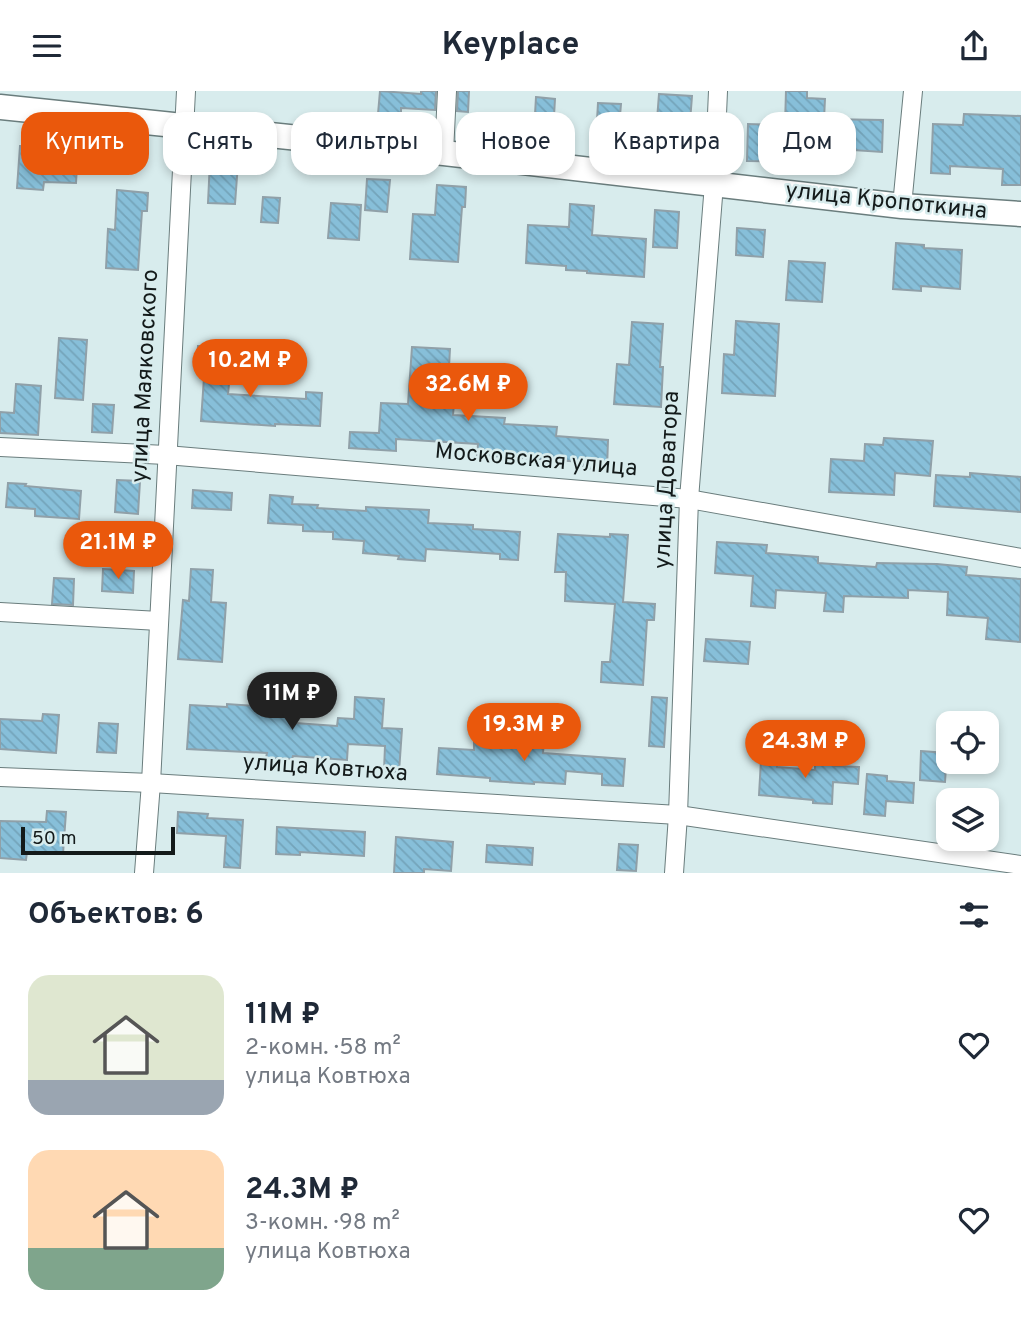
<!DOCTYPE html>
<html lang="ru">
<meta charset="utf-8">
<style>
:root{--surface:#fff;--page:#f6f6f7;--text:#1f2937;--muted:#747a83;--accent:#ea580c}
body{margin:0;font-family:Overpass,sans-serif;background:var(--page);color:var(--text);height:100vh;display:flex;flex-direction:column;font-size:26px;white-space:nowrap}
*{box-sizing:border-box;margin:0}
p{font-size:23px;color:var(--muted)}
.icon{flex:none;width:38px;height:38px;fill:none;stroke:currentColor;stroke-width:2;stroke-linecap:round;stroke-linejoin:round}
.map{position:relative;height:782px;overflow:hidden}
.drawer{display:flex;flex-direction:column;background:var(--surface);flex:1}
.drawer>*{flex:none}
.guide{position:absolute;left:21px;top:21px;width:980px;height:63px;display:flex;gap:14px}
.controls{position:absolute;left:936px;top:620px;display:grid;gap:14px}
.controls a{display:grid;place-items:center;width:63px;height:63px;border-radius:14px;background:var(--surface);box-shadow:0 4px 10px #0003;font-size:35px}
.scale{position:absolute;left:21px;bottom:18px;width:154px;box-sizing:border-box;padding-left:7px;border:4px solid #131a1a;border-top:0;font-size:19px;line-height:24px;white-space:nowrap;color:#131a1a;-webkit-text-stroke:5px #d8eced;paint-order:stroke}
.price{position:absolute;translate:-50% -60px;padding:0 16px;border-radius:24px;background:var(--accent);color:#fff;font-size:23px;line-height:46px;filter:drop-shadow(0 2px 4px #0008)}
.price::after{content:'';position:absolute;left:50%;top:42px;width:21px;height:16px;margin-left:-10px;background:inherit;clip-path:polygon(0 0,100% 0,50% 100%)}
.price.active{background:#222;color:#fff}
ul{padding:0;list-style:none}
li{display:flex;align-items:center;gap:21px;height:175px;padding:0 28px}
li span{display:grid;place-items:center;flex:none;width:196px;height:140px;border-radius:21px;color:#555}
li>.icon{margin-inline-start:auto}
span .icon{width:84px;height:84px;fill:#fffc;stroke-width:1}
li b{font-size:30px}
h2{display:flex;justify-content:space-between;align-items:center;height:84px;padding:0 28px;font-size:30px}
.pill{padding:0 24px;border-radius:21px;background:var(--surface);box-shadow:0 4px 10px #0003;font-size:24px;line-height:63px}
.pill.active{background:var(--accent);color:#fff}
header{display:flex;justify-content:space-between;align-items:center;height:91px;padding:0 28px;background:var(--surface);font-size:32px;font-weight:700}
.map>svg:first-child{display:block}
</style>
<header><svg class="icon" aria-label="menu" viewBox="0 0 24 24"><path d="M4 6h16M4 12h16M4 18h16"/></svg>Keyplace<svg class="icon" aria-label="share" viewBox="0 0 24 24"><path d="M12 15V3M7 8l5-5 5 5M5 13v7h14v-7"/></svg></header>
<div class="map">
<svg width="1021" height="782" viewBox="0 0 1021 782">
<defs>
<pattern id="building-back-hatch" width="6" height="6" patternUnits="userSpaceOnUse" patternTransform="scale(1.75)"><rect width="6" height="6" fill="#87bfd9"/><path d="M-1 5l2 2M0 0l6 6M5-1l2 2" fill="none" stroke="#74a4ba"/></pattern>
</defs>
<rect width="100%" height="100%" fill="#d8eced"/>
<!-- building -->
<g fill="url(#building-back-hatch)" stroke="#90a0a8" stroke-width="2">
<polygon points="380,0 421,3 421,0 436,0 435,19 401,17 401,25 378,23"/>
<polygon points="458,0 469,0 468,21 457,20"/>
<polygon points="786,0 807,0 807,7 825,8 824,28 883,29 882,61 853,59 853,66 824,65 823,74 801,74 801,71 747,70 748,33 785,34"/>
<polygon points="659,3 692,5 690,31 657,29"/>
<polygon points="536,6 555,8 553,42 534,41"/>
<polygon points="598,12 621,13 618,48 596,47"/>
<polygon points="964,23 1021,25 1021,94 1002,94 1003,78 950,75 950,83 931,82 933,33 963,34"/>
<polygon points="20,55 78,58 76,92 44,91 43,99 17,97"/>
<polygon points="210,70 238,72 235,113 208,112"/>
<polygon points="367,88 390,89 387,121 365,119"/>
<polygon points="437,94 466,96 465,116 462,116 458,171 410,168 413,123 435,124"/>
<polygon points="117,99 148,102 147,120 142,120 138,179 106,177 108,138 115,139"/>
<polygon points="263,106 280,107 278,132 261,131"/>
<polygon points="331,112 361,114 359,149 328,147"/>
<polygon points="570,113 594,115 592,144 646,148 644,186 587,182 587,180 566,179 566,175 526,172 528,134 569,136"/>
<polygon points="655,119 679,121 677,157 653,156"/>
<polygon points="737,137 765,139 763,166 736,164"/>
<polygon points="896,152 924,154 924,157 962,159 960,198 921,195 921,200 893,198"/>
<polygon points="789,170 825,172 822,211 786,209"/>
<polygon points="736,230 779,233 775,305 722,302 724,263 734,264"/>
<polygon points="632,231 663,233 660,276 663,276 661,316 614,313 617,273 629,274"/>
<polygon points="59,247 87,249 83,309 55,307"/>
<polygon points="198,255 229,257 227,293 229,293 228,303 306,308 306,301 322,302 320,335 275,333 275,335 201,330 205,272 197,272"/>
<polygon points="412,256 450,258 447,311 454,312 453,324 505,327 504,333 557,336 556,345 608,349 607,379 583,377 584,371 477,364 478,353 396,348 396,360 349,357 350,341 379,342 381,312 408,313"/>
<polygon points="16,293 41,295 38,344 0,342 0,321 14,322"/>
<polygon points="93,313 114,314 112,342 92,341"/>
<polygon points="884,347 933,350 930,385 895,382 894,404 829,401 831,368 864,370 865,353 883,354"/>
<polygon points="970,382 1021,386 1021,421 934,415 936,384 970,386"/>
<polygon points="117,389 140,390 138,423 115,421"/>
<polygon points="8,392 26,393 25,395 81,400 79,428 35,425 35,418 6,416"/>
<polygon points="193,399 232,402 231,419 192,417"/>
<polygon points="270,404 293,406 292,413 318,414 317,417 366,420 366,416 429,419 428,432 473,434 473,438 520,441 518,469 500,468 500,463 426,458 425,470 398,468 399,465 363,462 364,450 333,448 333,441 303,440 303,434 268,432"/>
<polygon points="558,443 610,446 610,443 628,444 623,511 655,513 654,529 647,529 643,594 601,591 602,571 610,571 615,513 565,510 566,481 555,481"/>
<polygon points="717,451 767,454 766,462 818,466 818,472 876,476 877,472 937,473 967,476 966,484 1021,488 1020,551 986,548 988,527 947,524 948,501 908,499 908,507 844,505 843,521 824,520 826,502 776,499 775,517 751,515 753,485 715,482"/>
<polygon points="103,478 134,480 133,502 102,500"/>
<polygon points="191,478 213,479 211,511 226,512 222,571 178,568 183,509 189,510"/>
<polygon points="54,487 74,488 73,514 52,513"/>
<polygon points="706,548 750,551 748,573 704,570"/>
<polygon points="355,606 384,608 382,637 402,638 399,681 384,680 385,655 348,653 347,669 293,665 292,668 266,667 267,662 187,658 190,614 227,616 227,613 296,618 295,632 337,635 338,627 354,628"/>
<polygon points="652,606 667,607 664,656 649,655"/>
<polygon points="43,623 59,624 56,662 0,658 0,628 42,630"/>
<polygon points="99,632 118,633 116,662 97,661"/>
<polygon points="474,646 544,650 543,662 625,668 623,695 602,694 602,683 566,680 565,693 534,691 534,693 490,690 490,687 437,683 439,657 474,659"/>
<polygon points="921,660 947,662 945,691 920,689"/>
<polygon points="815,666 835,667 834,675 859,676 858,693 833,691 832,713 813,712 813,709 759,704 761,669 777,670 777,676 815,679"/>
<polygon points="867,683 887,685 887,690 914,692 913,712 886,710 885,725 864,723"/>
<polygon points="47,720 66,721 63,763 27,761 26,769 0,767 0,730 46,731"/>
<polygon points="178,721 208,723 207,727 243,729 240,777 224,776 226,745 177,742"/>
<polygon points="277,736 365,741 364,765 300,761 300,764 276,763"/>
<polygon points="396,746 453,751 451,780 424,778 424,782 394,782"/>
<polygon points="619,753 638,754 636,780 617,779"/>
<polygon points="487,754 533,757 532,774 486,771"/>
</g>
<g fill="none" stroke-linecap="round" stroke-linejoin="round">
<defs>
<g id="minor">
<polyline points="444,62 447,0"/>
<polyline points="902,115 913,0"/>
<polyline points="0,356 166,364 689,408 1021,467"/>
<polyline points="0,521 159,530"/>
<polyline points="0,686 151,692 678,724 1021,774"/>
<polyline points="144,782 151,692 186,0"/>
<polyline points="674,782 678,724 689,408 714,93 718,0"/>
</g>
<polyline id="secondary" points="0,16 444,62 902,115 1021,123"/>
</defs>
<!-- minor casing -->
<use href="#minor" stroke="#6a7d7d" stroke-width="20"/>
<!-- secondary casing -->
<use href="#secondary" stroke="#6a7d7d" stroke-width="27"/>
<!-- minor -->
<use href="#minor" stroke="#fff" stroke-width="18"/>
<!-- secondary -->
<use href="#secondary" stroke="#fff" stroke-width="24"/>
</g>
<g text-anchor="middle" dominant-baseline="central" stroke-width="5" stroke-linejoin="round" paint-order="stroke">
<!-- street labels -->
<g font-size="23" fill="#131a1a" stroke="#d8eced">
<text transform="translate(886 111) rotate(6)">улица Кропоткина</text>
<text transform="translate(146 285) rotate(-87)">улица Маяковского</text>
<text transform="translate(536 370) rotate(5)">Московская улица</text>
<text transform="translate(668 389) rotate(-87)">улица Доватора</text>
<text transform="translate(325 678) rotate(4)">улица Ковтюха</text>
</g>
</g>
</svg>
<div class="controls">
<a><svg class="icon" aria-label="locate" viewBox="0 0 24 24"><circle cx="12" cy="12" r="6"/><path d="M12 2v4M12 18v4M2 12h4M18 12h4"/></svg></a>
<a><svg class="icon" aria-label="layers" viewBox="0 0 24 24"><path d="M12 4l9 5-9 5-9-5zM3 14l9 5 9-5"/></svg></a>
</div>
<div class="scale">50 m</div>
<b class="price" style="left:250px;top:308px">10.2M ₽</b>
<b class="price" style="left:468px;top:332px">32.6M ₽</b>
<b class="price" style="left:118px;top:490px">21.1M ₽</b>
<b class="price active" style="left:292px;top:641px">11M ₽</b>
<b class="price" style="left:524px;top:672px">19.3M ₽</b>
<b class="price" style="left:805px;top:689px">24.3M ₽</b>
<div class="guide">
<a class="pill active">Купить</a>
<a class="pill">Снять</a>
<a class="pill">Фильтры</a>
<a class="pill">Новое</a>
<a class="pill">Квартира</a>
<a class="pill">Дом</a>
</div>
</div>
<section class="drawer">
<h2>Объектов: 6<svg class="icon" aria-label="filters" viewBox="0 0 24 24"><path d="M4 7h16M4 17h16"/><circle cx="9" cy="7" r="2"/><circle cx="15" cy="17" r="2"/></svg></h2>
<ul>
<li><span style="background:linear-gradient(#dfe7d0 75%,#9aa5b1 0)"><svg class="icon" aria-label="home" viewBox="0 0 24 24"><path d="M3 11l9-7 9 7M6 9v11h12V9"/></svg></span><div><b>11M ₽</b><p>2-комн. · 58 m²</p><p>улица Ковтюха</p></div><svg class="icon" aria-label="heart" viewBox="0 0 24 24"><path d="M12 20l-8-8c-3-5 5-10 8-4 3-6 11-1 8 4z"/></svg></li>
<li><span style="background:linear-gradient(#ffd9b3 70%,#7fa58c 0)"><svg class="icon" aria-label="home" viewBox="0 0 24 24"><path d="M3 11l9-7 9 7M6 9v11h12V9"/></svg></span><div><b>24.3M ₽</b><p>3-комн. · 98 m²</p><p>улица Ковтюха</p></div><svg class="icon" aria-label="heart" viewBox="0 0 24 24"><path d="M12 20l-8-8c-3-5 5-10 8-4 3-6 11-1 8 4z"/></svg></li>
</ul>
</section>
